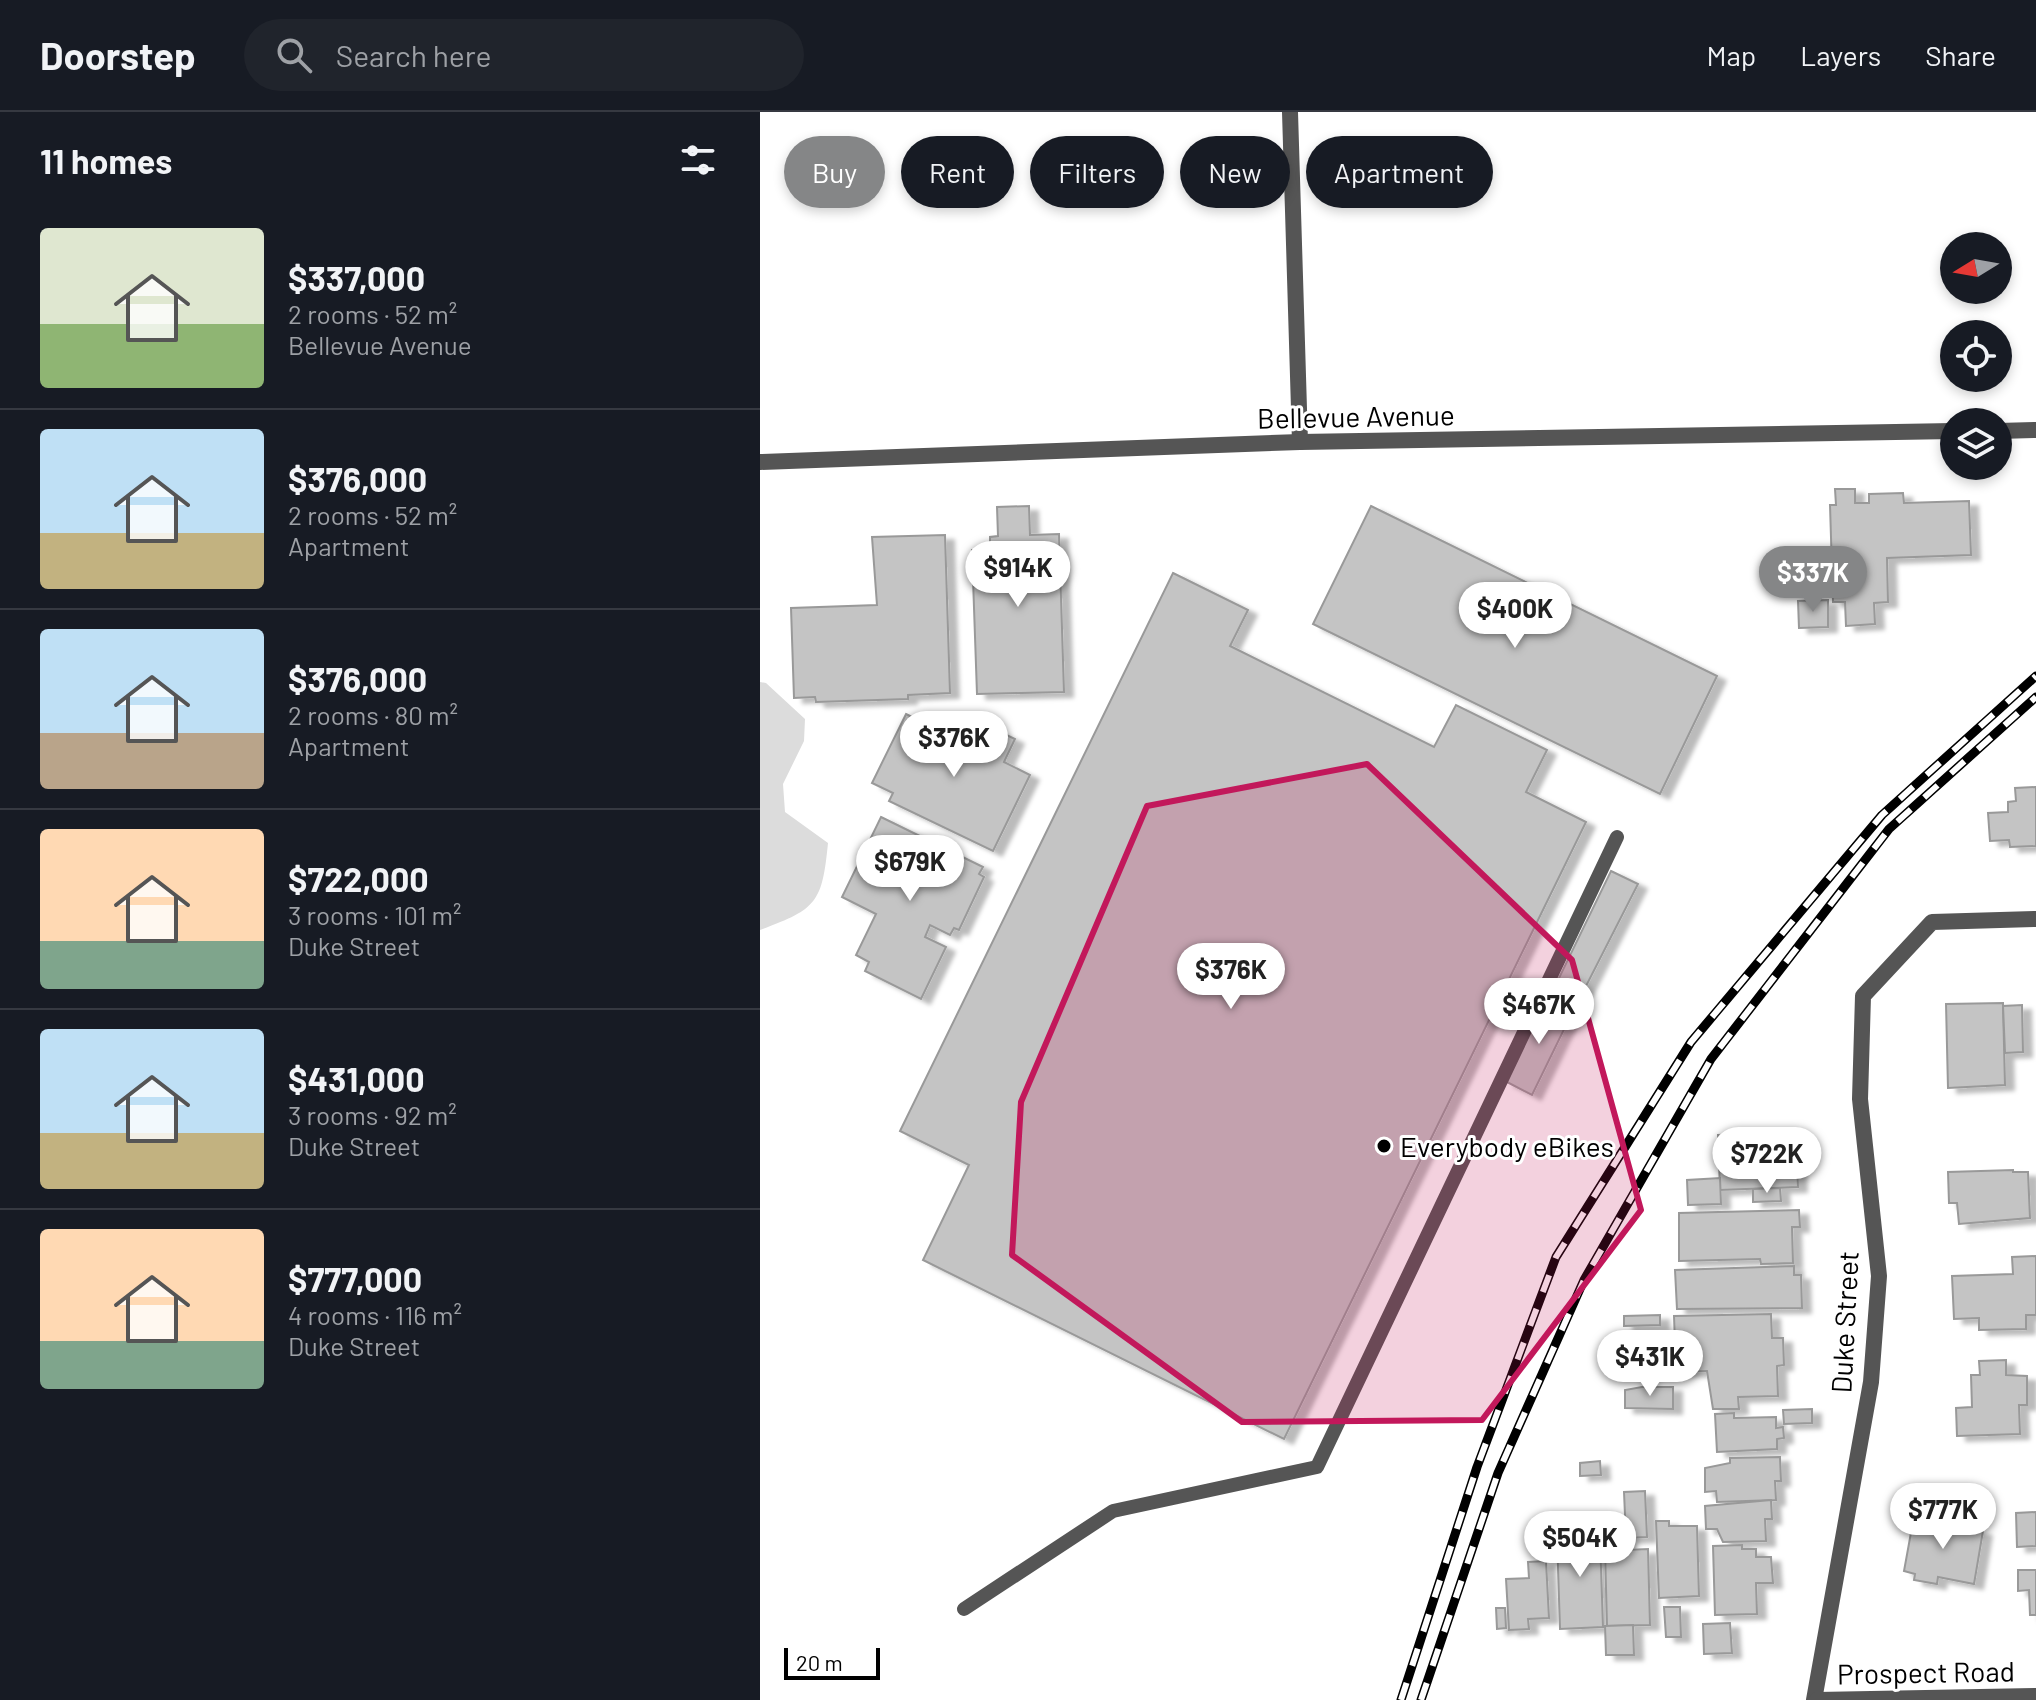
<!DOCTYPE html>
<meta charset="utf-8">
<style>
:root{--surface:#171b24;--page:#20242c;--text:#f1f3f6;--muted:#9ea1a6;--line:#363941;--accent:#858687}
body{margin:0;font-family:Barlow,sans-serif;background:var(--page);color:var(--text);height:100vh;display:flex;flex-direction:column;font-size:30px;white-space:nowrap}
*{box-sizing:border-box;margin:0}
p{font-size:26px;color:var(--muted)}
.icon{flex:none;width:44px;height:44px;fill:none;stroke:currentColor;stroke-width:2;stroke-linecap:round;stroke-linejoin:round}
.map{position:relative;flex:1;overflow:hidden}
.details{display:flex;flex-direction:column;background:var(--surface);width:760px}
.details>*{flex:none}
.banner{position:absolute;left:24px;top:24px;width:760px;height:72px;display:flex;gap:16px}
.needle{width:52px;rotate:259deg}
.controls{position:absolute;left:1180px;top:120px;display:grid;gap:16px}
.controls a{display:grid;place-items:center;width:72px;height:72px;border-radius:50%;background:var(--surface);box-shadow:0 4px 12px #0003;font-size:40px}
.scale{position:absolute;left:24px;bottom:20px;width:96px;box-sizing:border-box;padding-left:8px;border:4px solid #000;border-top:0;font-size:22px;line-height:28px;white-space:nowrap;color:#000;-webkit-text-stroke:6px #fff;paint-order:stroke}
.price{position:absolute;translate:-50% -68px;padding:0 18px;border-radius:28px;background:#fff;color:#222;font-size:26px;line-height:52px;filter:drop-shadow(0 2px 4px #0008)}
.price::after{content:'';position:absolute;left:50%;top:48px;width:24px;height:18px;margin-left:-12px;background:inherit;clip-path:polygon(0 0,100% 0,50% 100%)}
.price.on{background:var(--accent);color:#fff}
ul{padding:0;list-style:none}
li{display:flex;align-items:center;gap:24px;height:200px;padding:0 40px}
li+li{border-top:2px solid var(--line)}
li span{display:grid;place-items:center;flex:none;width:224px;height:160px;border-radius:8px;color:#555}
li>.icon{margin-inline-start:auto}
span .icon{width:96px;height:96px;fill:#fffc;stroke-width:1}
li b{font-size:34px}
h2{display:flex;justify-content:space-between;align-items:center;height:96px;padding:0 40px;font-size:34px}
.tag{padding:0 28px;border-radius:36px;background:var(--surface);box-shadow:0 4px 12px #0003;font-size:28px;line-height:72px}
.tag.on{background:var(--accent);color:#fff}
header{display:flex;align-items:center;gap:48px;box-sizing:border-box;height:112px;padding:0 40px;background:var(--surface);border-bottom:2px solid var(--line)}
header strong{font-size:38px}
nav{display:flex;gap:44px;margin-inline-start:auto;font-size:28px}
.search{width:560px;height:72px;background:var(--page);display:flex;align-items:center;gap:20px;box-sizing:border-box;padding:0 28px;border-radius:44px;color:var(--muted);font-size:30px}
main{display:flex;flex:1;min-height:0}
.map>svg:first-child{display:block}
</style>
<header>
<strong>Doorstep</strong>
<div class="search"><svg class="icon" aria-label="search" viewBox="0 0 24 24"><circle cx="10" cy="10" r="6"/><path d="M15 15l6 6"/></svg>Search here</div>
<nav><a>Map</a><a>Layers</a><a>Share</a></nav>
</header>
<main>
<section class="details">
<h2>11 homes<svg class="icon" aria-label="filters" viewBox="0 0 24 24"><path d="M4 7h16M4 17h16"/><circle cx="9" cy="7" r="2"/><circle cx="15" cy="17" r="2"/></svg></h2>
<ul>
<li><span style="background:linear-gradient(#dfe7d0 60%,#8fb573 0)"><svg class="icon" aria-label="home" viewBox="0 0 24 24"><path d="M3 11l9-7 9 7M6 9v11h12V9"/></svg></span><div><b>$337,000</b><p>2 rooms · 52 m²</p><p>Bellevue Avenue</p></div></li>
<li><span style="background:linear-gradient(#bfe0f5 65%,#c2b280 0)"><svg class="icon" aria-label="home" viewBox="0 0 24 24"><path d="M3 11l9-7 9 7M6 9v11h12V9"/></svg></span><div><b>$376,000</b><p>2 rooms · 52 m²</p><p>Apartment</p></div></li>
<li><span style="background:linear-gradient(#bfe0f5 65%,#b9a48a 0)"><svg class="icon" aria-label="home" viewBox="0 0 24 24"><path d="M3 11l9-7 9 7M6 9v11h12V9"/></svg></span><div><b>$376,000</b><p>2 rooms · 80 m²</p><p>Apartment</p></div></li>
<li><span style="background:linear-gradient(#ffd9b3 70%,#7fa58c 0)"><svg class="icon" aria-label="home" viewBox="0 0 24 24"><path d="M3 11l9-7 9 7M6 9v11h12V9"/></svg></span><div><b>$722,000</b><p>3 rooms · 101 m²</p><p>Duke Street</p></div></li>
<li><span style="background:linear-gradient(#bfe0f5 65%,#c2b280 0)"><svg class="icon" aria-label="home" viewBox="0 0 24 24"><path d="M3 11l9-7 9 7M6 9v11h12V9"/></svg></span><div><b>$431,000</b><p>3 rooms · 92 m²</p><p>Duke Street</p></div></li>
<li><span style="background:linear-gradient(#ffd9b3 70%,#7fa58c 0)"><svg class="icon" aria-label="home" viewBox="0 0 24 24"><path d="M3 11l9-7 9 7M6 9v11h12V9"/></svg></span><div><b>$777,000</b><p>4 rooms · 116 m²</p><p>Duke Street</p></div></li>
</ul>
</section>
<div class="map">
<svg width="1276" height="1588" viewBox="0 0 1276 1588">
<defs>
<filter id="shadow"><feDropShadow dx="9" dy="5" stdDeviation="2" flood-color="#0004"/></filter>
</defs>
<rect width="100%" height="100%" fill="#fff"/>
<!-- green -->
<path fill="#dcdcdc" d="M0 570 6 571 45 607 44 629 23 672 25 700 68 731C62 791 57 797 0 818Z"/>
<!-- building -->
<g fill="#c4c4c4" stroke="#999" stroke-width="2" filter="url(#shadow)">
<polygon points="1075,377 1095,377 1095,391 1109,391 1109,382 1143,381 1144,391 1209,389 1211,443 1127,446 1128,490 1114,491 1115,512 1086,514 1085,490 1073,490 1070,393 1076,393"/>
<polygon points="269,394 270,423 299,422 304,580 217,582 212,438 230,438 230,425 238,424 237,395"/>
<polygon points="611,394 957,564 900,682 553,512"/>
<polygon points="185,423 190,581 148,583 148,587 56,590 55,585 34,586 31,496 117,493 112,425"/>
<polygon points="413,461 488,498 470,534 674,635 696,593 787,638 766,680 826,710 524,1327 163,1148 209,1053 140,1019"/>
<polygon points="1068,488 1068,515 1039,516 1038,489"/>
<polygon points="146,602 202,630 213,607 255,627 244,650 270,663 233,739 129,689 133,681 112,671"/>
<polygon points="1276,675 1276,734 1250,735 1249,728 1230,729 1228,701 1248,700 1248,690 1256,689 1255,676"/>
<polygon points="121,705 223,755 219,762 224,765 199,818 194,816 190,823 170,813 165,825 186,835 161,887 105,859 109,850 96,843 116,802 82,785"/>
<polygon points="851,759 878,772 823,880 798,868"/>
<polygon points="786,886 813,899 772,983 745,969"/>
<polygon points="1243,891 1245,973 1188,976 1186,892"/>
<polygon points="1262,893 1263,940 1245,941 1243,894"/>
<polygon points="985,1022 986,1028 1036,1026 1038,1075 960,1078 958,1023"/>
<polygon points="1253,1058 1253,1060 1268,1060 1270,1106 1199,1112 1197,1091 1189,1091 1188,1060"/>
<polygon points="960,1066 961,1092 928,1093 927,1068"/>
<polygon points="1020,1076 1021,1089 993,1090 993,1077"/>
<polygon points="1039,1098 1040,1115 1032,1115 1033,1151 1001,1152 1000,1147 919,1149 919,1101"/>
<polygon points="1276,1144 1276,1203 1266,1203 1266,1217 1219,1218 1219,1206 1194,1207 1192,1164 1253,1162 1252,1145"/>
<polygon points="1034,1154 1034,1163 1041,1163 1042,1196 917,1197 915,1158"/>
<polygon points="1011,1202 1012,1226 1023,1226 1024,1253 1017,1254 1018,1284 978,1285 979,1297 953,1297 947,1259 916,1260 914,1204"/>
<polygon points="900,1203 900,1213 864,1214 864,1204"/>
<polygon points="1246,1248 1246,1263 1267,1264 1267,1293 1259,1293 1260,1322 1197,1324 1196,1296 1212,1295 1211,1263 1220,1263 1219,1249"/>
<polygon points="882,1275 913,1275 913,1297 865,1296 865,1278"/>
<polygon points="1052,1297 1052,1311 1024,1312 1023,1298"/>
<polygon points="974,1301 974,1306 1016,1305 1016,1316 1023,1315 1024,1326 1017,1327 1017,1337 957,1340 955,1302"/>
<polygon points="1020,1345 1021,1369 1015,1369 1016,1388 957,1390 956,1379 945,1380 945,1356 970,1351 970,1346"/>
<polygon points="840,1349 841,1363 820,1364 820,1351"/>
<polygon points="1184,1375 1217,1381 1212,1410 1180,1404"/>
<polygon points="885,1379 887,1425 866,1426 864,1380"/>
<polygon points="1011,1388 1012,1407 1005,1407 1006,1429 963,1430 957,1417 946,1417 945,1394"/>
<polygon points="1276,1400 1276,1434 1257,1435 1256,1401"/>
<polygon points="1154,1404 1189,1407 1188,1412 1223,1419 1214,1472 1178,1465 1177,1472 1154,1468 1155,1462 1144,1459"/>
<polygon points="850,1407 865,1407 866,1438 888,1437 890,1513 847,1514 845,1438 851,1438"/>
<polygon points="896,1409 909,1409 909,1414 937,1414 939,1484 899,1486"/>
<polygon points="830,1411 830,1426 840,1426 843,1515 800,1517 797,1426 807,1426 807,1412"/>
<polygon points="982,1433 982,1437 996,1437 996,1445 1011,1445 1013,1471 996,1471 997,1502 955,1503 953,1434"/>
<polygon points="786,1449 789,1506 768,1507 769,1517 749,1518 746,1467 769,1466 768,1450"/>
<polygon points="1258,1458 1276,1458 1276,1503 1270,1503 1269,1478 1258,1479"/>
<polygon points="904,1495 920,1495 921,1525 906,1525"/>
<polygon points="736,1496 745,1496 746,1516 737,1517"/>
<polygon points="970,1511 972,1541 944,1542 943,1512"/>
<polygon points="873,1513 874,1543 846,1543 845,1514"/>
</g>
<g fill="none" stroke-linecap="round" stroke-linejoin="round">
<!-- service -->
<polyline stroke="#555" stroke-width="14" points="204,1497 353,1399 557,1355 857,725"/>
<!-- minor -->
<g stroke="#555" stroke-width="16">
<polyline points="530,0 540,330"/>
<polyline points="1238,319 1276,318"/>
<polyline points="0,350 540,330 1194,319"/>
<polyline points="1054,1588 1111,1270 1119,1164 1100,987 1103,884 1172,810 1276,807"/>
<polyline points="1057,1588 1276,1584"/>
</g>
<defs>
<g id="rail">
<polyline points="641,1588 717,1355 796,1145 931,930 1122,703 1276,564"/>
<polyline points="661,1588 738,1361 824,1168 951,947 1129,717 1276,585"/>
</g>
</defs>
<!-- rail casing -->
<use href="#rail" stroke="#000" stroke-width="9"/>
<!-- rail -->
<use href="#rail" stroke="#fff" stroke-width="6" stroke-dasharray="18" stroke-linecap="butt"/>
</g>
<!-- marked area -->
<path fill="#c2185b" fill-opacity="0.2" stroke="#c2185b" stroke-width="6" stroke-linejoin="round" d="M607 652 812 848 881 1098 722 1308 482 1310 252 1143 261 990 387 694Z"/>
<!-- markers -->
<circle fill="#000" stroke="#fff" stroke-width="3" cx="624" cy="1034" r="8"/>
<g text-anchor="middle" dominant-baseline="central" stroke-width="6" stroke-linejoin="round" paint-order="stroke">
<!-- street labels -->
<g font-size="28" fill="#000" stroke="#fff">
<text transform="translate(596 304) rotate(-1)">Bellevue Avenue</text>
<text transform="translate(1084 1210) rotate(-87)">Duke Street</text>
<text transform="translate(1166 1560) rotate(-1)">Prospect Road</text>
</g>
<!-- poi labels -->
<g font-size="28" fill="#000" stroke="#fff" text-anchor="start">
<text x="640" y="1034">Everybody eBikes</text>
</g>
</g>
</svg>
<div class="controls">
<a><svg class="needle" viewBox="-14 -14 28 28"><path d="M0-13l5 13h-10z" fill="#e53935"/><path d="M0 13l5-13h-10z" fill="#9ea1a6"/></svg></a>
<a><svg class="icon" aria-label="locate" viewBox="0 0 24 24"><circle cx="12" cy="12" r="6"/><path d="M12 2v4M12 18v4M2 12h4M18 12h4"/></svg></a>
<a><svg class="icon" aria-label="layers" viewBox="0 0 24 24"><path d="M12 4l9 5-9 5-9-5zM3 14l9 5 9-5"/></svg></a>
</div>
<div class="scale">20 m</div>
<b class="price" style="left:258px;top:497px">$914K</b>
<b class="price on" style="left:1053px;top:502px">$337K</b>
<b class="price" style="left:755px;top:538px">$400K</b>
<b class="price" style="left:194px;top:667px">$376K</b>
<b class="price" style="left:150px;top:791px">$679K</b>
<b class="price" style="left:471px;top:899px">$376K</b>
<b class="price" style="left:779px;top:934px">$467K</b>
<b class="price" style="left:1007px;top:1083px">$722K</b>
<b class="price" style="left:890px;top:1286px">$431K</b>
<b class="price" style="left:1183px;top:1439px">$777K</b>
<b class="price" style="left:820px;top:1467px">$504K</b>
<div class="banner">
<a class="tag on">Buy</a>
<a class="tag">Rent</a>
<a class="tag">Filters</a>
<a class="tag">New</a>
<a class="tag">Apartment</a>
</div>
</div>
</main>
